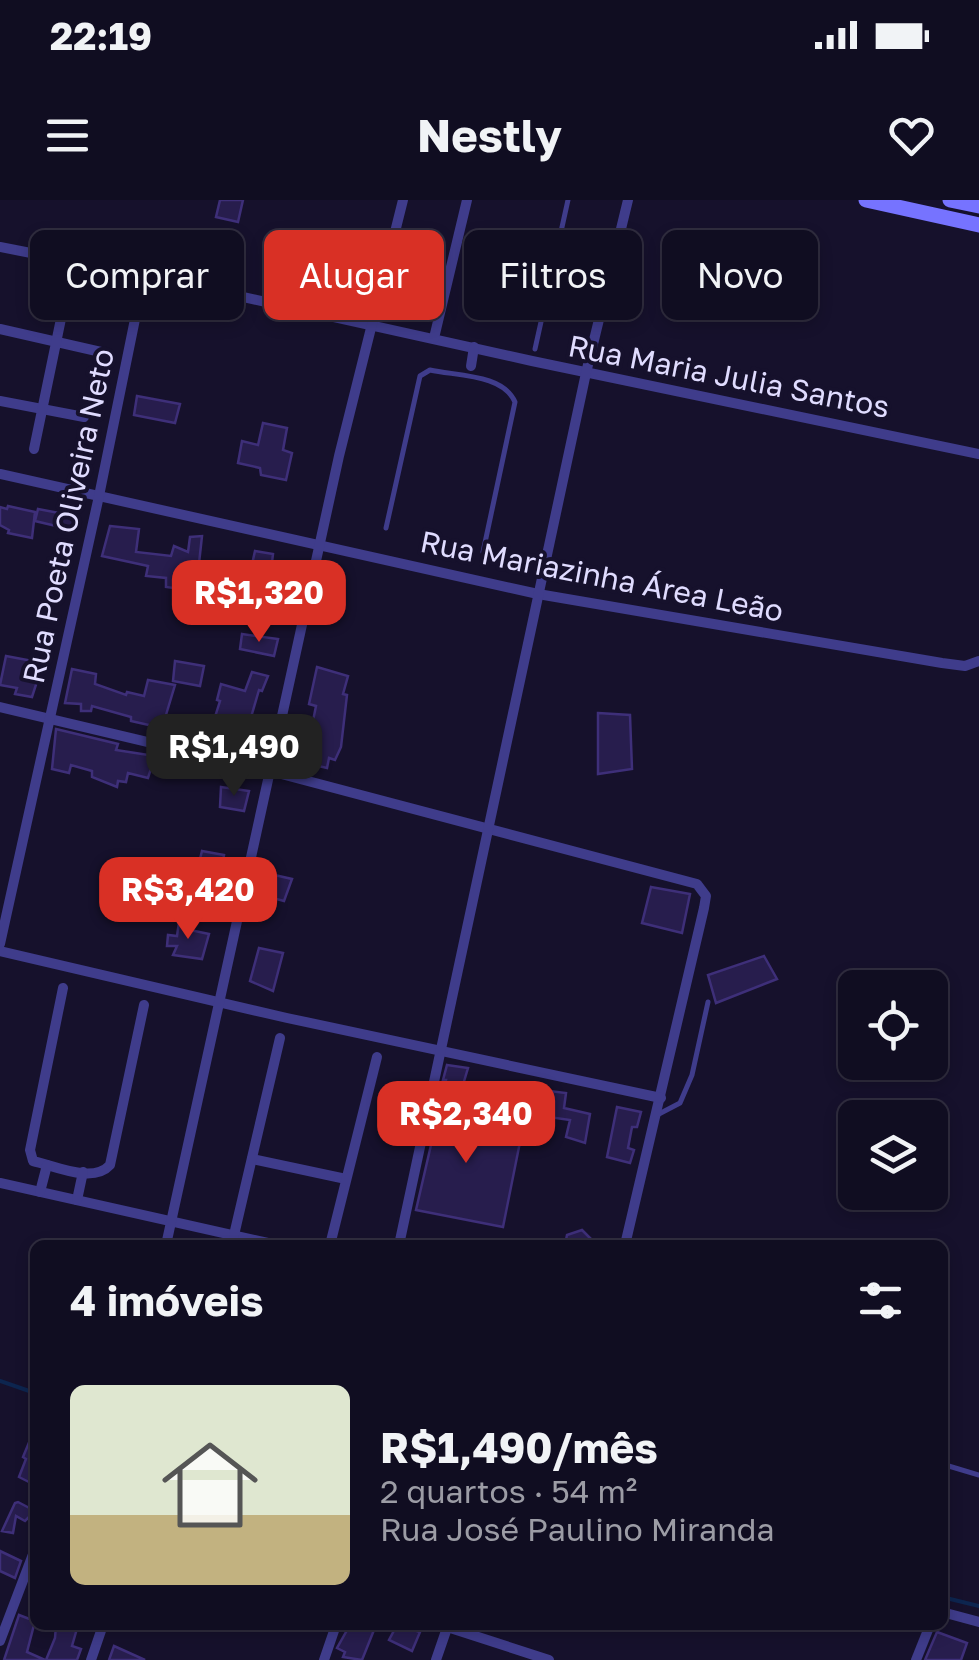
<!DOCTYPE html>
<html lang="pt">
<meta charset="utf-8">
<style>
:root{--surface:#100d21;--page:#19162a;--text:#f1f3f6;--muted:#9c9ca5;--line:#302d3f;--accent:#d93025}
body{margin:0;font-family:"Golos Text",sans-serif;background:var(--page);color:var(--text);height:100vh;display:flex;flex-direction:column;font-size:38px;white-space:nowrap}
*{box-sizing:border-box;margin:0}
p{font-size:32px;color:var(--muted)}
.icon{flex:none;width:55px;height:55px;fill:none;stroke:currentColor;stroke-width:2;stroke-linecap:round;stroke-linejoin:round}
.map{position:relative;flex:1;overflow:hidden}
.details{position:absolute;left:30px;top:1040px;width:918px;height:390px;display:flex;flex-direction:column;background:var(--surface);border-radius:15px;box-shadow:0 5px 15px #0003,0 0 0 2px var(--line)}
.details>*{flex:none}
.guide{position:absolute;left:30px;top:30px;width:920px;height:90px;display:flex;gap:20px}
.buttons{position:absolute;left:838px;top:770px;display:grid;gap:20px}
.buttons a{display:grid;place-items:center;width:110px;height:110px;border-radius:15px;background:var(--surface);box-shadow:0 5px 15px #0003,0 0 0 2px var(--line);font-size:50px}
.price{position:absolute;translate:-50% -85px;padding:0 22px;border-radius:20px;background:var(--accent);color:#fff;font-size:32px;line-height:65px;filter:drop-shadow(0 2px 5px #0008)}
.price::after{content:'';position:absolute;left:50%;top:60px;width:30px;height:22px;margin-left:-15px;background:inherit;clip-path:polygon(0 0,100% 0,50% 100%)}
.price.selected{background:#222;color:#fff}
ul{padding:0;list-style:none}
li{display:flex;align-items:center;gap:30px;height:250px;padding:0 40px}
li+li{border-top:2px solid var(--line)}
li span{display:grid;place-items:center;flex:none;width:280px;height:200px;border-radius:15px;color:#555}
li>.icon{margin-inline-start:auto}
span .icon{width:120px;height:120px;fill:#fffc;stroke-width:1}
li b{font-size:42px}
h2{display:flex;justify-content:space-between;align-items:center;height:120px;padding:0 40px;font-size:42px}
.tag{padding:0 35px;border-radius:15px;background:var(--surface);box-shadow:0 5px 15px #0003,0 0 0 2px var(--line);font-size:35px;line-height:90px}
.tag.selected{background:var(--accent);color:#fff}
.status{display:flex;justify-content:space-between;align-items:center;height:70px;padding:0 50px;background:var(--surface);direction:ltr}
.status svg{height:28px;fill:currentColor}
header{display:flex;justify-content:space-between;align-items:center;height:130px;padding:0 40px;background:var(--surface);font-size:45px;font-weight:700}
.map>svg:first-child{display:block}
</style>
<div class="status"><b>22:19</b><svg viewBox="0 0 49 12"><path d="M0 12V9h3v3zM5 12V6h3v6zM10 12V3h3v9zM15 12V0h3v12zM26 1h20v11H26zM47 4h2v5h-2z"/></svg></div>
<header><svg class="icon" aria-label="menu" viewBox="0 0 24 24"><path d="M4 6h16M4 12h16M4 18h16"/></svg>Nestly<svg class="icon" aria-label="heart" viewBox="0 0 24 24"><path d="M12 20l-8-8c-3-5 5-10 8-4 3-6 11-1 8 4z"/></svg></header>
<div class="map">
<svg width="979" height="1460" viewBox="0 0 979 1460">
<rect width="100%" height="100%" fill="#16112c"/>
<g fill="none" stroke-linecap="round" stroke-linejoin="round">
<!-- stream -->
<g stroke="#0d254f" stroke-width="4">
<polyline points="0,1181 35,1193"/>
<polyline points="942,1397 979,1406"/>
</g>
</g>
<!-- building -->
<g fill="#271d4d" stroke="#3e2f79" stroke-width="2.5">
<polygon points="220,0 243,0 238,22 216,17"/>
<polygon points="137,196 180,204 175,223 134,215"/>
<polygon points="263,223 287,228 283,250 292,253 286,280 261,275 260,268 238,263 242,241 258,245"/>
<polygon points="8,306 35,312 32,338 8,333 9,330 0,325 0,307 7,309"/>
<polygon points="38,309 75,316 73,330 35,321"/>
<polygon points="110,326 139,329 136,352 171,356 174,346 188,352 190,337 202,336 196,391 166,387 166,378 146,376 148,366 102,356"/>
<polygon points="255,351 273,354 271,371 251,369"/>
<polygon points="242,434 278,439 274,456 240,449"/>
<polygon points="6,456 43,463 32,497 15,494 17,488 0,485"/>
<polygon points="175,461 204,466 200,486 173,481"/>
<polygon points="317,467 348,476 343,494 347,495 341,547 335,560 329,558 327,568 297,561 301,545 308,546 316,506 309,504"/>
<polygon points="72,469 96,474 95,484 126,495 127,492 144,496 148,480 175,485 162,528 131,521 131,517 92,506 91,511 81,511 81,504 65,503"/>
<polygon points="252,472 268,476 262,491 259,490 249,524 257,526 251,550 209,536 220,501 217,500 221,484 245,491"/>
<polygon points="598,513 630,515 632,569 598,574"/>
<polygon points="56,529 118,544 116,550 155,556 148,578 128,573 126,582 118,581 117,587 92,577 92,571 71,565 69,573 52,569"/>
<polygon points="221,587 249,591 244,611 220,607"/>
<polygon points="202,651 224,655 221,672 198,667"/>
<polygon points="270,674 292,679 284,701 265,696"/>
<polygon points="651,687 690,694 682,733 642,723"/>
<polygon points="179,722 190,726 190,730 209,734 202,759 173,755 177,746 167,746 168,735 177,736"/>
<polygon points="259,748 283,753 273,791 250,781"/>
<polygon points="764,756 777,779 716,803 708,775"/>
<polygon points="447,865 468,868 450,928 520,942 503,1027 416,1010 446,880 443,880"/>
<polygon points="533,889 566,893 564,908 590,914 585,943 566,937 570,920 528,914"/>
<polygon points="617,907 641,912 637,927 632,927 628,948 634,950 630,963 607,957"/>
<polygon points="582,1030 597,1045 565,1045 567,1035"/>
<polygon points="35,1228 35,1285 19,1277 26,1259 23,1257"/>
<polygon points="18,1302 35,1311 25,1321 16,1316 13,1333 2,1331 15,1303"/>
<polygon points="0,1351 21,1361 15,1378 0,1371"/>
<polygon points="19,1415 35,1421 27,1452 45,1460 4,1460"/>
<polygon points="56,1425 78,1425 72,1446 81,1449 77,1460 46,1460 55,1438"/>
<polygon points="350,1425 376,1425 362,1460 343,1457 345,1452 337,1448"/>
<polygon points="397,1425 420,1432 412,1451 389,1440"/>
<polygon points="937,1432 967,1443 961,1460 925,1460"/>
<polygon points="114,1446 145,1460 109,1460"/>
</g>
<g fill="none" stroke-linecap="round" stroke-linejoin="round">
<!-- lane -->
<g stroke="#3f3c8b" stroke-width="5">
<polyline points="535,149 568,0"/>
<path d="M386 328 420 176 430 170C457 176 503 174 515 202L483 352"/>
<polyline points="657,915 680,903 692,875 708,802"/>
<polyline points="942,1264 979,1275"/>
</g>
<!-- street -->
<g stroke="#3f3c8b" stroke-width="10">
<polyline points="0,47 144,75 532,161 979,254"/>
<polyline points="0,129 101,152"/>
<polyline points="434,138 467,0"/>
<polyline points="471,166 474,147"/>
<polyline points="0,201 84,217"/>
<polyline points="34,249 68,85"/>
<polyline points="0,274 538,394 942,463 965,466 979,461"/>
<polyline points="0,507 270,571 697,684 706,696 704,708 625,1045"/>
<polyline points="0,744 99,296 144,75"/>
<polyline points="0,751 287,818 661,898"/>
<path d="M63 788 30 950 33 961C55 966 93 984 110 965L144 805"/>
<polyline points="252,959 346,979"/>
<polyline points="0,983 277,1045"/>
<polyline points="40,992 47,965"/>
<polyline points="77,1000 83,972"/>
<polyline points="234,1035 280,838"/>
<polyline points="166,1045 339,256 403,0"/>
<polyline points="330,1045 377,857"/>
<polyline points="399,1045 586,173 628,0"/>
<polyline points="942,1412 979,1422"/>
<polyline points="441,1425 549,1460"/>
<polyline points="0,1441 35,1349"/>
<polyline points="91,1460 103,1425"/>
<polyline points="324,1460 336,1425"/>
<polyline points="436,1460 447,1428"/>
<polyline points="916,1460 930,1425"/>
</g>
<!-- secondary -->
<g stroke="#7673ff" stroke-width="15">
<polyline points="866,0 979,25"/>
<polyline points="950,0 979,6"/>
</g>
</g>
<g text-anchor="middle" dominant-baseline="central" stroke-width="8" stroke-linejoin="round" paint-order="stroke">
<!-- street labels -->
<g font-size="30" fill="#e0dcff" stroke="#16112c">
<text transform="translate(729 176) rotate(11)">Rua Maria Julia Santos</text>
<text transform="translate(68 316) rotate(-78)">Rua Poeta Oliveira Neto</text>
<text transform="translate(602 376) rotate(11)">Rua Mariazinha Área Leão</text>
</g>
</g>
</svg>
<div class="buttons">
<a><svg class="icon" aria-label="locate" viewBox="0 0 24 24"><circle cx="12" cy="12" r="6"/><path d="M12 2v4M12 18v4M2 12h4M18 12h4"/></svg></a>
<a><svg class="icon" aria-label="layers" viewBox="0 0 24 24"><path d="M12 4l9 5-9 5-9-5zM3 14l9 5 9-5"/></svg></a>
</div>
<b class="price" style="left:259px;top:445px">R$1,320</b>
<b class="price selected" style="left:234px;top:599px">R$1,490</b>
<b class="price" style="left:188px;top:742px">R$3,420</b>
<b class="price" style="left:466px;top:966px">R$2,340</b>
<div class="guide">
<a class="tag">Comprar</a>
<a class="tag selected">Alugar</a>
<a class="tag">Filtros</a>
<a class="tag">Novo</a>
</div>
<section class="details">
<h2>4 imóveis<svg class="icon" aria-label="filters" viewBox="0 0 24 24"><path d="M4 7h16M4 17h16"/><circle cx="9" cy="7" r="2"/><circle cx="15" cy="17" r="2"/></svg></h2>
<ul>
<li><span style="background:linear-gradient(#dfe7d0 65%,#c2b280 0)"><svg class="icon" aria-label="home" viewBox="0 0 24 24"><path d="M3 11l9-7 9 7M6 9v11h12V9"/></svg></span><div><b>R$1,490/mês</b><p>2 quartos · 54 m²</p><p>Rua José Paulino Miranda</p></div></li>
</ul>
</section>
</div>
